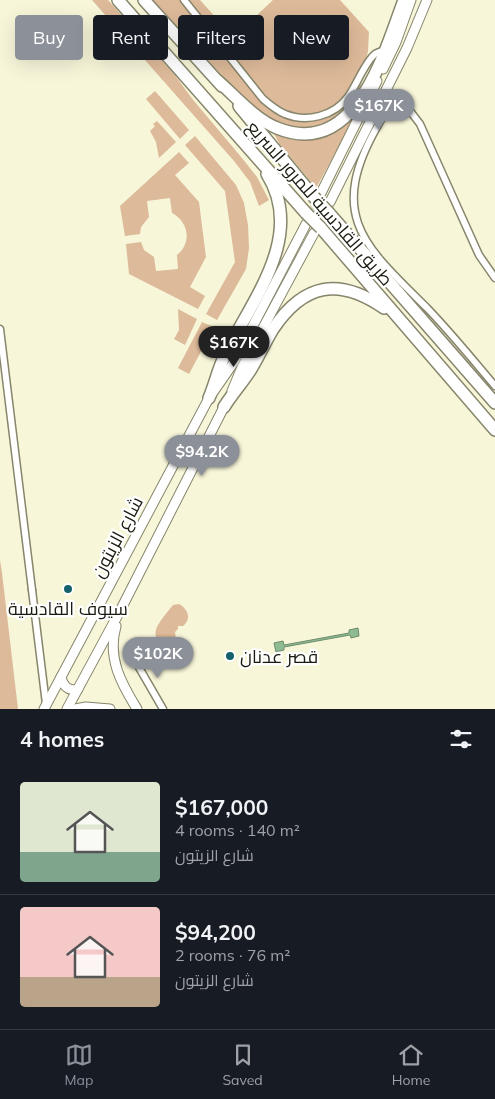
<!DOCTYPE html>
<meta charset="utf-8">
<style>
:root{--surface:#171b24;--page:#20242c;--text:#f1f3f6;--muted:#9ea1a6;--line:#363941;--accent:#8c9099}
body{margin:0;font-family:Mulish,Cairo,sans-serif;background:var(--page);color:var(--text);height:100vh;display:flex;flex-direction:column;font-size:19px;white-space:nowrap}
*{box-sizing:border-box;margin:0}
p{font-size:16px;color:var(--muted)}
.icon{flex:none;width:28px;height:28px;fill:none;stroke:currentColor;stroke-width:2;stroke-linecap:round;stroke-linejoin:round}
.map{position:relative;height:709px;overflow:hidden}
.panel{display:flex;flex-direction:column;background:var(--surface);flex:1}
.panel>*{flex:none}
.banner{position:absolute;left:15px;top:15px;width:465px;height:45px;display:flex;gap:10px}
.price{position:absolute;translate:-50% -42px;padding:0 11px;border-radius:18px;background:var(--accent);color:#fff;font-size:16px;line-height:32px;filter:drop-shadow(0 1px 2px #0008)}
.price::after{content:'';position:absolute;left:50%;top:30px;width:15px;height:11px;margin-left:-8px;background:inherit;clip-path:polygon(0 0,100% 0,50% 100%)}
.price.on{background:#222;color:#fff}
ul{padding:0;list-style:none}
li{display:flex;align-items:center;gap:15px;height:125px;padding:0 20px}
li+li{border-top:1px solid var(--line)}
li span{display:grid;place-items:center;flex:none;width:140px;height:100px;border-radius:5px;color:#555}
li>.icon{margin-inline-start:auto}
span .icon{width:60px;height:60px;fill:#fffc;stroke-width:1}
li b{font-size:21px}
h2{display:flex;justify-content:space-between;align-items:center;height:60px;padding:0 20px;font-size:21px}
.tag{padding:0 18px;border-radius:5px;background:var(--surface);box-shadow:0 5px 20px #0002;font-size:18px;line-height:45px}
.tag.on{background:var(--accent);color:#fff}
.menu{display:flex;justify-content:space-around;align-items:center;height:70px;border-top:1px solid var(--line);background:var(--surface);font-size:14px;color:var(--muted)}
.menu a{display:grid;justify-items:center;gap:2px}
.menu .on{color:var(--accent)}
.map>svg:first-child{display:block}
</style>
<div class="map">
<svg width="495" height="709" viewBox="0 0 495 709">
<rect width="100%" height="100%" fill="#f7f6d9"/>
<!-- green -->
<g fill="#ddba99">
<polygon points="92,0 108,0 174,74 194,101 242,158 257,177 269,200 259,206 250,182 234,161"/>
<polygon points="152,0 200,0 226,29 244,27 273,0 340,0 369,32 368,51 354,119 316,188 280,145 267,121 255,111"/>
<polygon points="155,91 189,130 180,139 146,99"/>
<polygon points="157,121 176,142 159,158 156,142 150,131 155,126 153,124"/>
<polygon points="195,136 236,185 244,203 248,225 249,248 246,269 217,320 206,314 235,262 225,191 185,145"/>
<path d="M179 152 189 163 175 175 199 202 206 257 190 287 205 296 198 309 129 274 126 244 141 242 144 250 154 257 156 271 178 269 177 255C192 243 189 222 172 213L170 198 147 201 149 217 141 227 140 234 125 236 120 206Z"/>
<polygon points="178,309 197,319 185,345 174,339 179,330"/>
<polygon points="202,322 214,327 189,374 178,368"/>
<polygon points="0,560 2,573 18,709 0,709"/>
<path d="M179 604C188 609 192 619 183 626H178V629L175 632 176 640C173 641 168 644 165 644 154 644 154 631 158 625 162 618 168 611 173 605Z"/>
</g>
<!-- water -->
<polygon fill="#8fbb93" stroke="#6c8b6c" points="358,628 359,636 351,638 350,635 284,647 284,650 276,652 274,643 283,641 284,645 349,633 349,630"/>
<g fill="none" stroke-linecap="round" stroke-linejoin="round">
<!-- secondary-tunnel -->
<polyline stroke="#d6d5bb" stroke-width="9" stroke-dasharray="9 4.5" stroke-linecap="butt" points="307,222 320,196"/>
<defs>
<g id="minor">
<path d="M184 0 263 99C270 105 277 111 285 114 307 123 334 116 348 97 356 86 365 62 375 54 378 52 382 51 385 50"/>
<path d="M495 278 479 255 420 124 407 107C390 100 383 115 377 127 326 217 366 247 428 309 452 334 473 360 495 386"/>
<polyline points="0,329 32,590"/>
<polyline points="32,590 46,704"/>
<polyline points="136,656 137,664 163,709"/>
</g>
<g id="secondary">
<polyline points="383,69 396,42 411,0"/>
<polyline points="321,193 377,81"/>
<polyline points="330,202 407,48 427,0"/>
<polyline points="232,391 242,367 314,233"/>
<path d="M116 626C107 658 121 683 137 709"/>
<path d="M61 677C63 686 69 692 78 689"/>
<polyline points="44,709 209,398 234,362 306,224"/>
<polyline points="67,709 120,611 226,403"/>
<polyline points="75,709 86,707 110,709"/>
</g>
<g id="motorway">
<polyline points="118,0 306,213"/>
<polyline points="144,0 222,86"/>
<path d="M218 81C235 96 256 120 277 128 356 160 384 53 404 0"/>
<polyline points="239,106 314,197"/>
<polyline points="329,213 495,403"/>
<polyline points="321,228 495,430"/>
<path d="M209 398C215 384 218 369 225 355 252 300 306 236 267 174"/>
<path d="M224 407C232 394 243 382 251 369 259 356 265 342 273 329 304 283 339 277 384 308"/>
</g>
</defs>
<!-- minor casing -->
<use href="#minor" stroke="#87866c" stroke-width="9"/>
<!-- secondary casing -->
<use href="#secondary" stroke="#87866c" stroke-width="11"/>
<!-- motorway casing -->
<use href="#motorway" stroke="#87866c" stroke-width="14"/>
<!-- minor -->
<use href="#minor" stroke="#fff" stroke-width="6"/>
<!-- secondary -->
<use href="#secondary" stroke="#fff" stroke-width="9"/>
<!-- motorway -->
<use href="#motorway" stroke="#fff" stroke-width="11"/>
<defs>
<g id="motorway-bridge">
<polyline points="314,197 329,213"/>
<polyline points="306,213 321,228"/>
</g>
</defs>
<!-- motorway-bridge casing -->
<use href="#motorway-bridge" stroke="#87866c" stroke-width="14" stroke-linecap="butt"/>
<!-- motorway-bridge -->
<use href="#motorway-bridge" stroke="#fff" stroke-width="11"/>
</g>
<!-- markers -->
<g fill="#14616c" stroke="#fff" stroke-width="2">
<circle cx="68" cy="589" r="5"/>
<circle cx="230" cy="656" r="5"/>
</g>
<g text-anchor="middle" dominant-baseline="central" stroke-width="4.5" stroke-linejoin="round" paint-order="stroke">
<!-- street labels -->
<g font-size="18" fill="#1a1a10" stroke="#fff">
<text transform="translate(320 203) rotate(49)">طريق القادسية للمرور السريع</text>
<text transform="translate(117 537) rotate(-62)">شارع الزيتون</text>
</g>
<!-- poi labels -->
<g font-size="18" fill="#1a1a10" stroke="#fff">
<text x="68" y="608">سيوف القادسية</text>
<text x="240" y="656" text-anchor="start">قصر عدنان</text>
</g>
</g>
</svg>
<b class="price" style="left:379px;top:131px">$167K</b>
<b class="price on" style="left:234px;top:368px">$167K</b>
<b class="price" style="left:202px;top:477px">$94.2K</b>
<b class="price" style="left:158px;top:679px">$102K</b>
<div class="banner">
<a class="tag on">Buy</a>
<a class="tag">Rent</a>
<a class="tag">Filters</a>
<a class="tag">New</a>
</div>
</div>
<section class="panel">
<h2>4 homes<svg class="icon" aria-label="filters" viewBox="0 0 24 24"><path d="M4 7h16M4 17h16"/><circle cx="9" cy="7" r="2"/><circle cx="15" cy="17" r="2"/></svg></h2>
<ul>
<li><span style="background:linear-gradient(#dfe7d0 70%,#7fa58c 0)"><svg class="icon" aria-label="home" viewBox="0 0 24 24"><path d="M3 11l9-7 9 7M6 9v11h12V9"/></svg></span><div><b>$167,000</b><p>4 rooms · 140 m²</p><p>شارع الزيتون</p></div></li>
<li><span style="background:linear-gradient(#f6c9c9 70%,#b9a48a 0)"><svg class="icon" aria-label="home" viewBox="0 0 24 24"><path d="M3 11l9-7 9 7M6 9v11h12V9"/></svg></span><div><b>$94,200</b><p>2 rooms · 76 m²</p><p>شارع الزيتون</p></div></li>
</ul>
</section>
<nav class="menu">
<a class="on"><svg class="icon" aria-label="map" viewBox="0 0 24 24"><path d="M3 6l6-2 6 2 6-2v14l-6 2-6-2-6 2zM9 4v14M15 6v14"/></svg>Map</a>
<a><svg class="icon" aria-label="saved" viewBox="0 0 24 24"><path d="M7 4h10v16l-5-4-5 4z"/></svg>Saved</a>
<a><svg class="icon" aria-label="home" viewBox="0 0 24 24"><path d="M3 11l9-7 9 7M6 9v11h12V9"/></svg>Home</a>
</nav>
